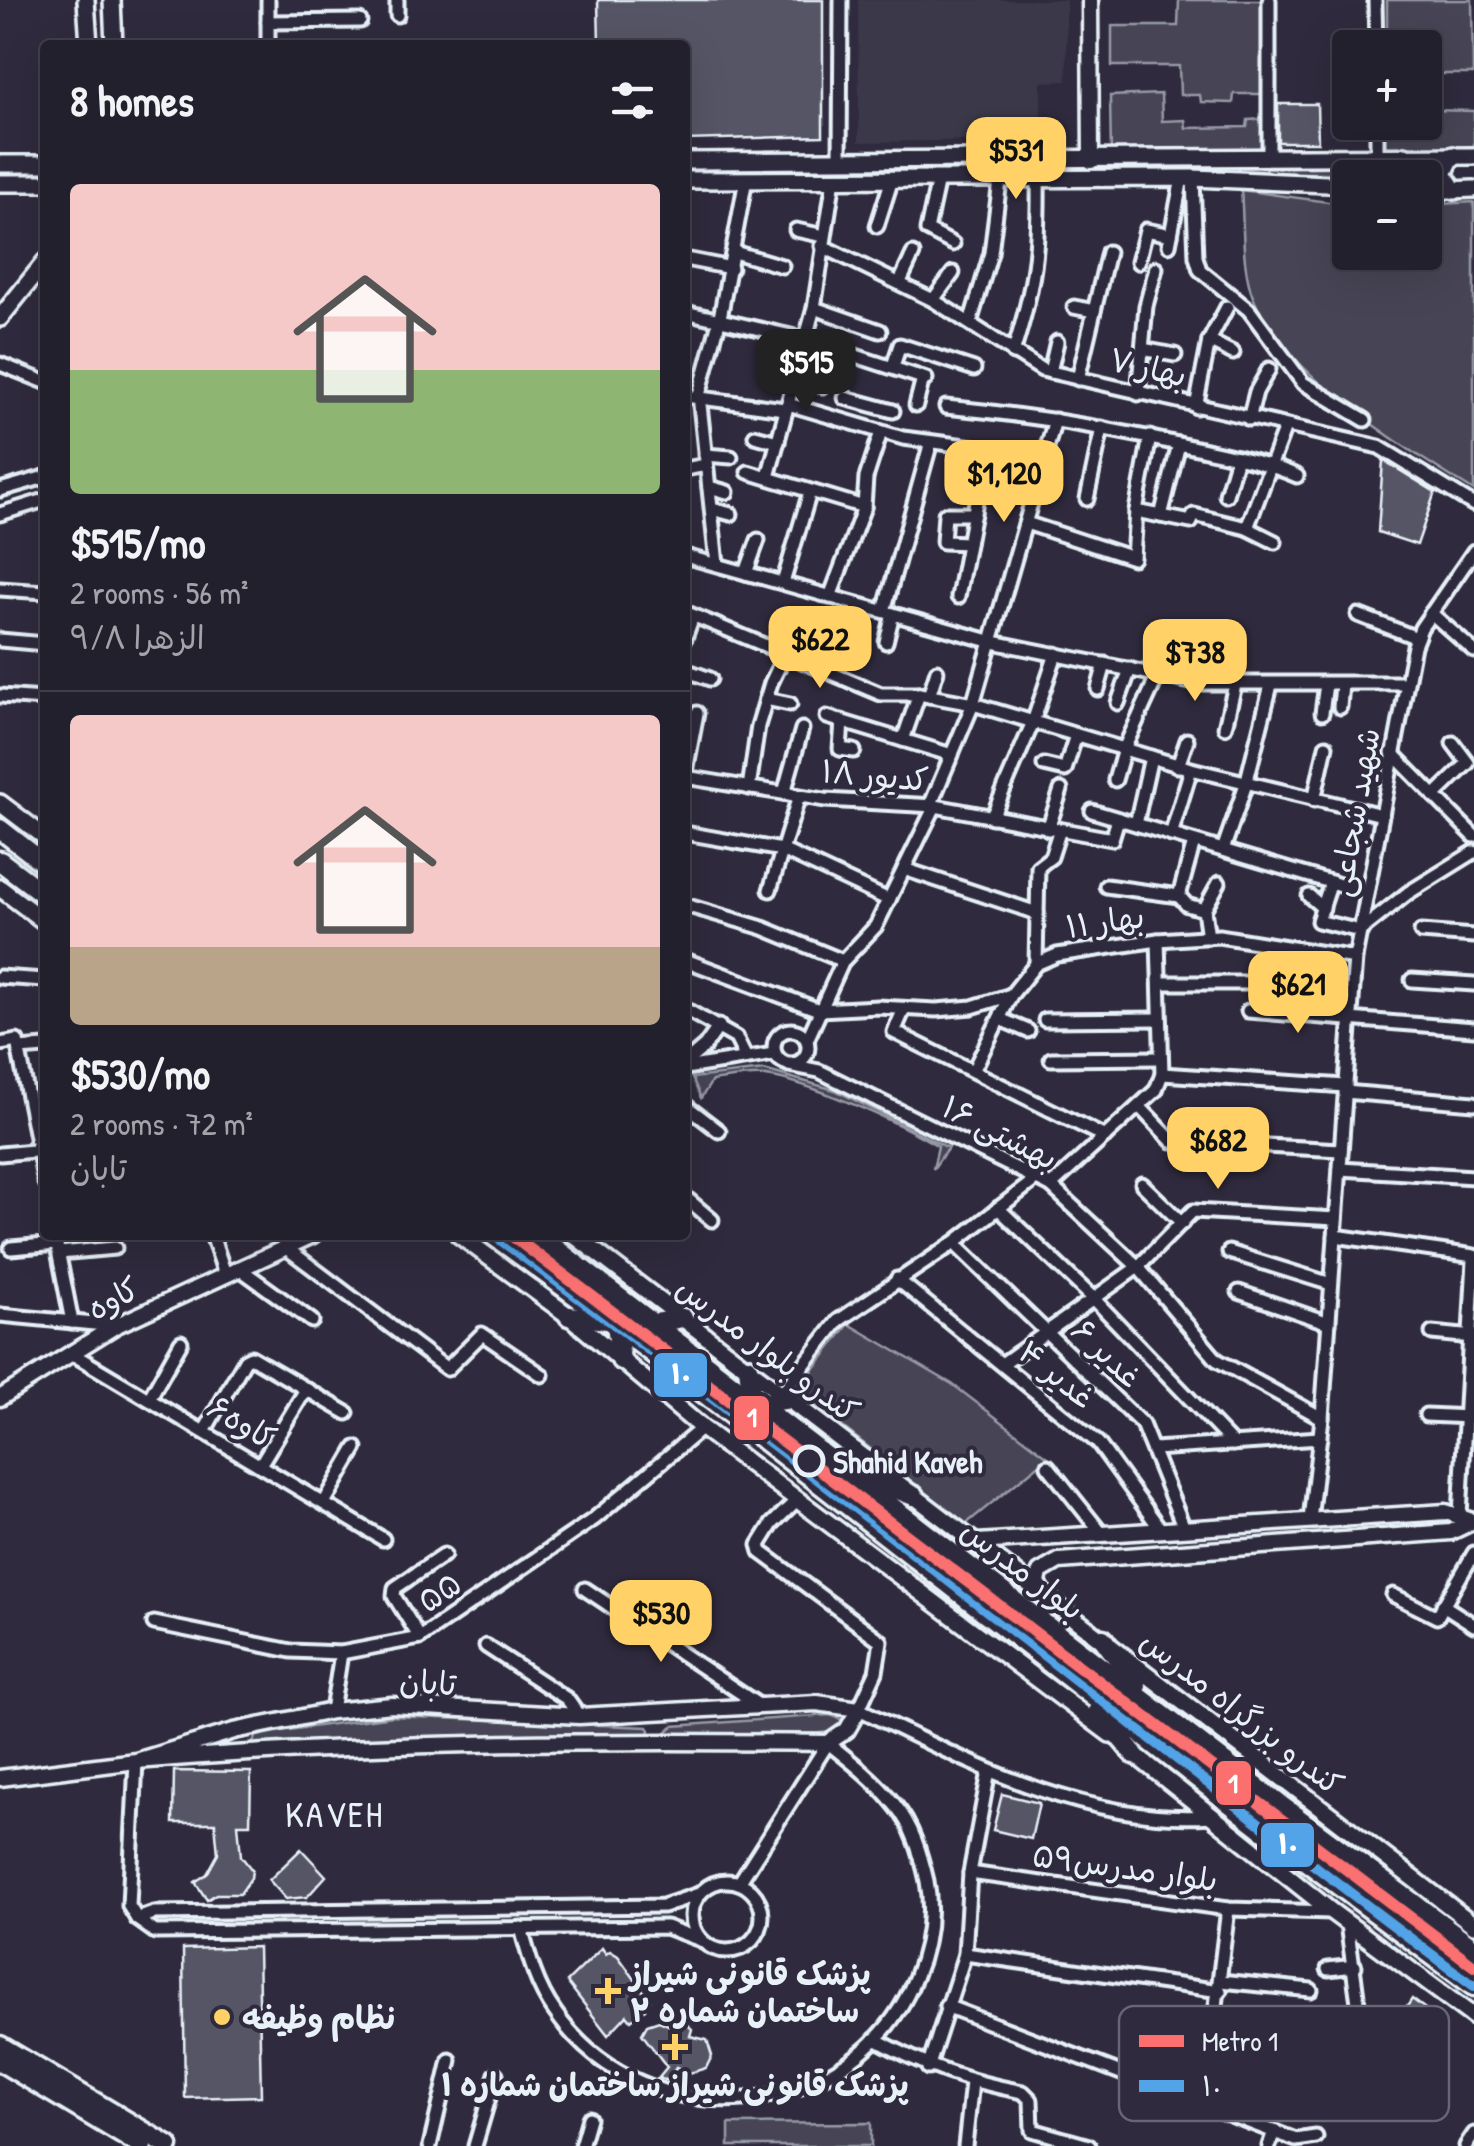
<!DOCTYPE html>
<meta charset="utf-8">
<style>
:root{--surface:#23202e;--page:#2b2836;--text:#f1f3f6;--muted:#a3a3aa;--line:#403e4a;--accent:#ffd166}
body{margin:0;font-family:"Patrick Hand","Playpen Sans Arabic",sans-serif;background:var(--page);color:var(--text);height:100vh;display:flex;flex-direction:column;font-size:38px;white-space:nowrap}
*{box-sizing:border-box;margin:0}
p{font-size:32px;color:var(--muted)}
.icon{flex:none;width:55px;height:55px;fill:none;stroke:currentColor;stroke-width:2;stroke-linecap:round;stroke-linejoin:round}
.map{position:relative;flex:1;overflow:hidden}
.sheet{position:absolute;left:40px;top:40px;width:650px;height:1200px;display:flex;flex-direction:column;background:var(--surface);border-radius:10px;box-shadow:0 10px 40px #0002,0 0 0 2px var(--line)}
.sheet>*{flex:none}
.fabs{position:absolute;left:1332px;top:30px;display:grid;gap:20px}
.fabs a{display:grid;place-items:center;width:110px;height:110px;border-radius:10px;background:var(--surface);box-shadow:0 10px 40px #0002,0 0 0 2px var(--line);font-size:50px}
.price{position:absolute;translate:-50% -85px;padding:0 22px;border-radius:20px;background:var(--accent);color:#111;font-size:32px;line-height:65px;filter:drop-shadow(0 2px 5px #0008)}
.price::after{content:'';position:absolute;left:50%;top:60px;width:30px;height:22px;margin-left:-15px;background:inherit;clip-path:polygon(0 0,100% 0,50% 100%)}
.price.active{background:#222;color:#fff}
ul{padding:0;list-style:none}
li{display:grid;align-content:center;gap:20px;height:530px;padding:0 30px}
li+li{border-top:2px solid var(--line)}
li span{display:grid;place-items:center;height:310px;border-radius:10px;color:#555}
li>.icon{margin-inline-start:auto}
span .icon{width:180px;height:180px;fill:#fffc;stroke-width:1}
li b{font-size:42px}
h2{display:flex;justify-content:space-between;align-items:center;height:120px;padding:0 30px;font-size:42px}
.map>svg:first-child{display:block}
</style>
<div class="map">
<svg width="1474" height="2146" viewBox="0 0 1474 2146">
<rect width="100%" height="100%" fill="#2f2a3d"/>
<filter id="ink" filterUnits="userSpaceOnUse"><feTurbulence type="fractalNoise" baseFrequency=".01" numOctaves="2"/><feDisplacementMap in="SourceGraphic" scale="20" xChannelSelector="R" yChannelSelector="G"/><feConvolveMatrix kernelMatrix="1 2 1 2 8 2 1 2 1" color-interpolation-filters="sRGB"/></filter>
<g filter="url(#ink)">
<!-- built -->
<polygon fill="#3b3749" points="858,0 1066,0 1067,81 1041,82 1041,121 1013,122 1012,140 859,142"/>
<!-- green -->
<g fill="#464455" stroke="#979aa6" stroke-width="2.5">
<polygon points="1179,0 1266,0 1266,94 1234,94 1233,103 1201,102 1200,95 1180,95 1179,66 1112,66 1112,26 1178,26"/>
<polygon points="1387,0 1472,0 1473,74 1425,74 1425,48 1387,47"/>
<polygon points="1161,94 1162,121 1185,120 1186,128 1247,127 1248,120 1265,119 1266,152 1111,157 1110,96"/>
<polygon points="1425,110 1474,111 1474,149 1383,147 1383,123 1425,122"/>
<polygon points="1400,166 1407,168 1409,177 1332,173 905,173"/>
<path d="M1241 190 1350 205V252H1425V205L1474 202V491C1405 448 1283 374 1253 297 1241 266 1244 223 1241 190Z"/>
<path d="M764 1070 835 1090 948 1148 933 1169 938 1146C902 1124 807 1081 766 1076 749 1074 729 1079 712 1081L701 1098 692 1078Z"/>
<polygon points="849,1324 952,1384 1048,1457 966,1524 797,1391"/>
<polygon points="830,1715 841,1719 841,1726 834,1732 820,1733 669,1735 666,1732 673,1726"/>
<polygon points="393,1716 648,1727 650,1730 649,1735 258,1747 252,1744 258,1734"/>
<polygon points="1283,1823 1440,1943 1474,1963 1474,1974 1283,1828"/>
<polygon points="871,2123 871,2146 729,2146 729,2124"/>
</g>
<!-- building -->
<g fill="#575565" stroke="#e8f1f8" stroke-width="2.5">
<polygon points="598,0 823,0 823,136 685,140 685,45 599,45"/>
<polygon points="1278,104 1317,104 1318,142 1278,142"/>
<polygon points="1383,460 1435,492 1417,545 1378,532"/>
<polygon points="174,1771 251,1772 250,1824 238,1824 241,1856 252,1870 251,1878 240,1894 216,1894 207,1900 195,1882 207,1874 218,1854 215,1823 173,1823"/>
<polygon points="1002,1794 1039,1803 1031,1839 993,1830"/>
<polygon points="301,1849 326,1876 307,1897 286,1899 269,1880"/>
<polygon points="258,1947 261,2096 185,2098 183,1949"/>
<polygon points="602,1948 606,1954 610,1951 618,1956 650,2000 642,2005 645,2009 631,2020 627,2015 608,2035 567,1982"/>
<polygon points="1412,1999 1444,2023 1433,2037 1406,2008"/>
<polygon points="659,2021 673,2027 685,2022 692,2029 690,2036 707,2040 712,2056 706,2068 690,2073 676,2067 670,2081 658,2078 667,2067 642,2034 647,2025"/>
</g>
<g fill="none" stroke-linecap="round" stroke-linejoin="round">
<defs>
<g id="minor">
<polyline points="1375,0 1376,48"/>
<polyline points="397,15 397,0"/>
<polyline points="268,22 360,21"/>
<polyline points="268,45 268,0"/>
<polyline points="1269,156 1269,0"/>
<polyline points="1377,156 1377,122"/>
<polyline points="840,161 841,0"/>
<polyline points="1193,178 1196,257 1200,270 1249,310 1303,383 1365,420"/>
<polyline points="938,179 927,230 953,244"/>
<polyline points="877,226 892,179"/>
<polyline points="796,230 824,236"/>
<polyline points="1169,245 1182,178"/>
<polyline points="822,246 933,300 1042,370 1379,447 1474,505"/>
<polyline points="734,252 782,266"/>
<polyline points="685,259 731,268"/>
<polyline points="1138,262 1146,230 1171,235"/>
<polyline points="900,282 913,254"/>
<polyline points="933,300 953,273"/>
<polyline points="1074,307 1094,311"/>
<polyline points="814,308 880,331"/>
<polyline points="685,312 804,339 926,379"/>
<polyline points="970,323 991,253 1000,181"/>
<polyline points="1209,341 1233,353"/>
<polyline points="1142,349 1175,355"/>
<path d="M1013 353C1035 285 1039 249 1038 178"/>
<polyline points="0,364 45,382"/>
<polyline points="893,366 900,345 974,369"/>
<polyline points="1050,372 1057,342"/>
<polyline points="794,376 823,386"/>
<polyline points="1078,379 1108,252"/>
<polyline points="1138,394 1146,306 1156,268"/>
<polyline points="685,396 785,409"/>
<polyline points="845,398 893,411"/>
<polyline points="788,404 903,438 1044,456"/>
<polyline points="916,405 923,378"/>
<path d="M946 407C1029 415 1110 428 1192 447 1228 455 1263 461 1297 476"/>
<polyline points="1196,407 1209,341 1227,307"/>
<polyline points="1249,419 1256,392 1269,369"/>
<polyline points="755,436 778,442"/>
<polyline points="705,455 731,457"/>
<polyline points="685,469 706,465"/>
<polyline points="748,472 864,507"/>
<polyline points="768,477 814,308 834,179"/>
<polyline points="709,487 727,492"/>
<polyline points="0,490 45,477"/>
<polyline points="958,490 978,493"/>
<polyline points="1226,495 1237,457"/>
<polyline points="1087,499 1102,428"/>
<polyline points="712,509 731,514"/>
<polyline points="1136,511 1191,522 1194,515 1247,528"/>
<polyline points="0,514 45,500"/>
<polyline points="1161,516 1179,444"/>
<polyline points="1026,523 1133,558 1136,511 1150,437"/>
<polyline points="1275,542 1247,528 1285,427"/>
<polyline points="968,543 943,542 945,514 974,514"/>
<polyline points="685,556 993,642 1196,683 1405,683"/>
<polyline points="717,564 699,395 720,318 746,179"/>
<polyline points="746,573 758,540"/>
<polyline points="783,583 810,492"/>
<polyline points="0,589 45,592"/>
<polyline points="830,597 864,507 866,478 881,432"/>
<polyline points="958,597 986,449"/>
<polyline points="884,611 931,442"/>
<polyline points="685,612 881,694 919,694 973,704 1191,769 1382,815"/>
<polyline points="1431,613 1474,651"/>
<polyline points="1358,615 1417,638"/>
<polyline points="852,635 859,605"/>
<polyline points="685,638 693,616"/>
<polyline points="0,640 45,644"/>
<polyline points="886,642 893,614"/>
<polyline points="685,670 710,679"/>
<polyline points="1098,689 1105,664"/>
<polyline points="0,696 45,699"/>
<polyline points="929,696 937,671"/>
<polyline points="766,699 790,704"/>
<polyline points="1118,703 1130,669"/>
<polyline points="1340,707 1342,684"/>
<polyline points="697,713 685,777 825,800 935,806 1112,839 1118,819"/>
<polyline points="1322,713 1326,684"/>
<polyline points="827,717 952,755"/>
<polyline points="842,721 840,749 854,751"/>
<polyline points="1225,727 1235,685"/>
<polyline points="903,740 919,694"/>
<polyline points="1392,753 1474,836"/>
<polyline points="1044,765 1065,770 1076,735"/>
<polyline points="1178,766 1187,740"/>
<polyline points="1115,780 1124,749 1158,675"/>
<polyline points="749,788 758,726 771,683 785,654"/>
<polyline points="784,793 802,729"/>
<polyline points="1434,796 1468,763 1453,743"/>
<polyline points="1314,800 1326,746"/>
<polyline points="930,806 973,704 1055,420"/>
<polyline points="1092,811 1367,893"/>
<polyline points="992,817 1033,722 1056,654"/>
<polyline points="1136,824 1151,757"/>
<polyline points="1048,829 1061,790"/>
<polyline points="685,833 782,850 889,900"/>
<polyline points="1171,835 1191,769"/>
<polyline points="1194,842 1179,896 1187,905 1204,910 1208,937"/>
<polyline points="1223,850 1246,784 1271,685"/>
<polyline points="904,869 1037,913"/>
<polyline points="1331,882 1318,921 1360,931"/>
<polyline points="1106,886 1179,896"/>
<polyline points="770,890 799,796"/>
<polyline points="1309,896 1323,908"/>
<polyline points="685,905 763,928 843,961"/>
<polyline points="1204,910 1219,883"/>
<polyline points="1360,931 1408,893 1474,852"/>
<polyline points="1421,932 1474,936"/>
<polyline points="685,960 819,1010 878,1007 936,1010 972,1007 1011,995 1036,964 1057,955 1158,940 1219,936 1355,958"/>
<polyline points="1036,964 1038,867 1051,857 1059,832"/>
<polyline points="0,977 45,980"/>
<polyline points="1412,980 1474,984"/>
<polyline points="1160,983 1254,983"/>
<polyline points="685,1009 736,1038 745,1056"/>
<polyline points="904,1009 894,1032 1105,1137"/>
<polyline points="1248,1011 1474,1029"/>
<polyline points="1000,1019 1028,1031"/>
<polyline points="1045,1020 1160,1019"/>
<circle cx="791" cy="1047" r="17"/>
<polyline points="807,1040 843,961 876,926 935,806"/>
<polyline points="0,1044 17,1041 45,1183"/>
<polyline points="19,1049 45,1047"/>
<polyline points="1051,1059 1161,1058"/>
<polyline points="685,1063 705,1046 719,1026"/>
<polyline points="789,1065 819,1071 1051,1186 1138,1267 1217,1360 1322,1418"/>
<polyline points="685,1068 774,1054"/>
<polyline points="973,1071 1011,995"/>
<polyline points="1162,1074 1346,1086"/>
<polyline points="1345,1092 1474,1103"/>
<polyline points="685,1105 719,1131"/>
<polyline points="1139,1106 1172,1141 1341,1150"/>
<polyline points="0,1154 45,1150"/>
<polyline points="1340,1169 1474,1177"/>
<polyline points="1142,1184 1182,1223"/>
<polyline points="1051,1186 1156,1090 1162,1074 1158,940"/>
<polyline points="685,1197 712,1220"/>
<polyline points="998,1208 1094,1299 1233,1444"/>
<polyline points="55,1235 72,1322"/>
<polyline points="212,1235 225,1274"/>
<polyline points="1335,1236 1474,1256"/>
<polyline points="954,1243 1142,1424 1184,1528"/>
<polyline points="285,1247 447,1369 482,1334 542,1375"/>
<polyline points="11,1248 57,1244"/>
<polyline points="1229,1252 1331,1284"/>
<polyline points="59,1253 115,1248"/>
<polyline points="239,1268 312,1321"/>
<polyline points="897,1279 1098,1443 1161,1530"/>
<polyline points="1239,1292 1329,1323"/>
<polyline points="0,1315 115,1326"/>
<polyline points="1432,1333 1473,1337"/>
<polyline points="71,1353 383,1539"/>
<polyline points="1002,1364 1138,1267 1193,1211 1336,1219"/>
<polyline points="782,1393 838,1321 954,1243 1036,1179"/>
<polyline points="149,1399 181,1342"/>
<polyline points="1426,1415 1470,1417"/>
<polyline points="205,1430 245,1360 251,1357 347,1413"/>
<polyline points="1154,1449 1320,1438"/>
<polyline points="260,1465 305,1391"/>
<polyline points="1048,1466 1102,1534"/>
<path d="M798 1499 772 1524 759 1545 761 1552 881 1641 876 1672 859 1709C968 1762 1085 1825 1211 1816"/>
<polyline points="324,1503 356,1448"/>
<polyline points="1460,1515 1474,1260"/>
<polyline points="1310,1520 1322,1418 1355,958 1414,646 1421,628 1474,551"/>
<polyline points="585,1589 760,1706"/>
<polyline points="1393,1595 1437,1617 1474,1553"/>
<polyline points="1443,1605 1474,1625"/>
<polyline points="154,1623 291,1651 341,1653 420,1638 594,1519 702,1428"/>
<polyline points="420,1638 394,1596 395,1588 444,1555"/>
<polyline points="486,1646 567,1699 579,1716"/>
<polyline points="332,1711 341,1653"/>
<polyline points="136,1761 129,1906 137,1919 155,1932 666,1927 701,1940"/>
<polyline points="970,1873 1228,1909 1332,1912"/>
<circle cx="727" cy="1916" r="35"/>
<polyline points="137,1919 154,1913 663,1906 699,1894"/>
<path d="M521 1928C529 1958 537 1987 555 2012 643 2142 856 2125 915 1978 928 1947 933 1914 927 1881 921 1855 913 1826 895 1805 876 1781 852 1762 828 1743L739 1883"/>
<polyline points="965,1954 1220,1991"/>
<polyline points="1328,1969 1355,1966"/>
<polyline points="1221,1981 1311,1990"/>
<polyline points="946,2006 1296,2140 1316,2137"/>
<polyline points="1215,2028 1309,2036"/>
<path d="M875 2039C926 2067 966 2081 1023 2092L1031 2100 1032 2130 1089 2146"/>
<polyline points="1364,2045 1413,2039"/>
<polyline points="1340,2055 1365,2053 1347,1924"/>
<polyline points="928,2068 965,1954 970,1873 989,1771"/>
<polyline points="1153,2085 1166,2054"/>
<polyline points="1204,2103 1228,1909"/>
<polyline points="430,2146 450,2060"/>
<polyline points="475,2146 496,2074"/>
<polyline points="581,2146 589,2118"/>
<polyline points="965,2146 972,2082"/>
<polyline points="1269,2146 1274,2131"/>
<polyline points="1466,2146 1474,2134"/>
</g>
<g id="tertiary">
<polyline points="1090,0 1091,161"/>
<polyline points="0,1398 115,1326 313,1235"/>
<polyline points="977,1542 1446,1512 1472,1521"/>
<polyline points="1045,1596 1038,1583 1040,1572 1059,1561 1451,1532 1474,1521"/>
<path d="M0 1778 136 1761 234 1731 332 1711 392 1705 579 1716 817 1703 859 1709 847 1730 828 1743C598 1740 366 1742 136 1761"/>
</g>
<g id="secondary">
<polyline points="86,0 89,45"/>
<polyline points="112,0 114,45"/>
<polyline points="1405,155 1417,165 1419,178"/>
<polyline points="1453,155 1444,174 1455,191"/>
<polyline points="685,161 1474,156"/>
<polyline points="0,164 45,164"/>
<polyline points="685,180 1193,178 1350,185"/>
<polyline points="0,183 45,183"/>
<polyline points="1425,191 1474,189"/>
<polyline points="0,318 45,262"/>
<polyline points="0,803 45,837"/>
<polyline points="0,888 45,922"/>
<polyline points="459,1235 569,1316 702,1428 1110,1734"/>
<polyline points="574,1235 1474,1925"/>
<polyline points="1128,1749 1332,1912 1474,2017"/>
</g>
<g id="primary">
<polyline points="0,829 45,864"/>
<polyline points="0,861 45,895"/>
<polyline points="493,1235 610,1320 1260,1827 1474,1986"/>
<polyline points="538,1235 1279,1804 1474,1948"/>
<polyline points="569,1316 608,1320"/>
<polyline points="655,1323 683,1318"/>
<polyline points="616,1325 621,1360"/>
<polyline points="748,1367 752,1399"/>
<polyline points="758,1404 790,1399"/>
<polyline points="859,1475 914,1496"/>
<polyline points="1103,1639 1137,1685"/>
<polyline points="1098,1711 1134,1754"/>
<polyline points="0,2046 168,2146"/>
<polyline points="0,2061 142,2146"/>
</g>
</defs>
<!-- minor casing -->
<use href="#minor" stroke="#e8f1f8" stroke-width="19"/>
<!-- tertiary casing -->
<use href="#tertiary" stroke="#e8f1f8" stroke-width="21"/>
<!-- secondary casing -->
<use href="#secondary" stroke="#e8f1f8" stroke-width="22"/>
<!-- primary casing -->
<use href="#primary" stroke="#e8f1f8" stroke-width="25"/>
<!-- minor -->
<use href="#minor" stroke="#2f2a3d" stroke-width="11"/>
<!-- tertiary -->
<use href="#tertiary" stroke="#2f2a3d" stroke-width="14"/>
<!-- secondary -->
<use href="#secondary" stroke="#2f2a3d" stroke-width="15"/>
<!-- primary -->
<use href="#primary" stroke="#2f2a3d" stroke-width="18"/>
<defs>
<path id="bus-1" d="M493 1235C826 1477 1143 1740 1474 1986"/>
</defs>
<!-- bus-1 casing -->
<use href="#bus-1" stroke="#2f2a3d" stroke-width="18"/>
<!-- bus-1 -->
<use href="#bus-1" stroke="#53a3e8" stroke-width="10"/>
<defs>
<polyline id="metro-1" points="511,1235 1474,1966"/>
</defs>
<!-- metro-1 casing -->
<use href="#metro-1" stroke="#2f2a3d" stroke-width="20"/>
<!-- metro-1 -->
<use href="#metro-1" stroke="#fb6f6f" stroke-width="12"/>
</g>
</g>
<!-- markers -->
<circle fill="#2f2a3d" stroke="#e8f1f8" stroke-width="5" cx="809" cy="1461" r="14"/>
<g fill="#ffd166" stroke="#2f2a3d" stroke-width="4">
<path d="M603 1976h10v10h10v10h-10v10h-10v-10h-10v-10h10z"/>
<circle cx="222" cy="2017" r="10"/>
<path d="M670 2032h10v10h10v10h-10v10h-10v-10h-10v-10h10z"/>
</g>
<g text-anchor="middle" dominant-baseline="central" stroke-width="8" stroke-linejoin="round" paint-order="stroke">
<!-- street labels -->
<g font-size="32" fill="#e8f1f8" stroke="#2f2a3d">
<text transform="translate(1148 367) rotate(13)">بهار ۷</text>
<text transform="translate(875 775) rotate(5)">کدیور ۱۸</text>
<text transform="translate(1354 812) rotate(-80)">شهید شجاعی</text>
<text transform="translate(1105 921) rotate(-8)">بهار ۱۱</text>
<text transform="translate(1000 1132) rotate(27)">۱۶ بهشتی</text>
<text transform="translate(113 1298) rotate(-28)">کاوه</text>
<text transform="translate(768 1349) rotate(37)">کندرو بلوار مدرس</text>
<text transform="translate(1107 1353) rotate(44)">غدیر ۶</text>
<text transform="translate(1057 1374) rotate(39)">غدیر ۴</text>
<text transform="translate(242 1422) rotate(31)">کاوه۶</text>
<text transform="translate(1023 1569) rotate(37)">بلوار مدرس</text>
<text transform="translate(439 1592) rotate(-34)">۵۵</text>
<text transform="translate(428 1682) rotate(4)">تابان</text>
<text transform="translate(1242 1712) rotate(38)">کندرو بزرگراه مدرس</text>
<text transform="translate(1125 1867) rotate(8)">بلوار مدرس۵۹</text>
</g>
<!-- stop labels -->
<g font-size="32" font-weight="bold" fill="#e8f1f8" stroke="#2f2a3d" text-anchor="start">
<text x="833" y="1461">Shahid Kaveh</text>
</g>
<!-- poi labels -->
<g font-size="32" font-weight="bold" fill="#e8f1f8" stroke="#2f2a3d" text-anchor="start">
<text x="630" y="1973">پزشک قانونی شیراز<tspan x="630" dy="37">ساختمان شماره ٣</tspan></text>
<text x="242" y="2017">نظام وظیفه</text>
<text x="675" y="2084" text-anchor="middle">پزشک قانونی شیراز ساختمان شماره ۱</text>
</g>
<!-- neighbourhood labels -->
<g font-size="35" letter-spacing="2.5" fill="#e8f1f8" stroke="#2f2a3d">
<text x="335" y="1814">KAVEH</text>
</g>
</g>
<!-- legend -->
<rect x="1119" y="2006" width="330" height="115" rx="15" fill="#2f2a3d" stroke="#666675" stroke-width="2.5"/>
<rect x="1139" y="2035" width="45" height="12" fill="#fb6f6f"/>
<rect x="1139" y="2080" width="45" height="12" fill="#53a3e8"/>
<g font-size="28" fill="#e8f1f8">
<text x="1202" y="2051">Metro 1</text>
<text x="1202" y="2096">۱۰</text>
</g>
<g stroke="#2f2a3d" stroke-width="4">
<rect x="652" y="1351" width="57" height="48" rx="10" fill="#53a3e8"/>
<rect x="732" y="1394" width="39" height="48" rx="10" fill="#fb6f6f"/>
<rect x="1214" y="1759" width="39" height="48" rx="10" fill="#fb6f6f"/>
<rect x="1259" y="1821" width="57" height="48" rx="10" fill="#53a3e8"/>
</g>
<g font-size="28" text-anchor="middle" font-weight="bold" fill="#fff">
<text x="681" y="1384">۱۰</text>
<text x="752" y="1427">1</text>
<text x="1233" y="1793">1</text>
<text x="1288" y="1854">۱۰</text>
</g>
</svg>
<div class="fabs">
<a>+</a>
<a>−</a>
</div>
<b class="price" style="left:1016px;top:202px">$531</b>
<b class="price active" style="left:806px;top:414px">$515</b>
<b class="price" style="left:1004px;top:525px">$1,120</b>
<b class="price" style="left:820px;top:691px">$622</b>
<b class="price" style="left:1195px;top:704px">$738</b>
<b class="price" style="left:1298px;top:1036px">$621</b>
<b class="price" style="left:1218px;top:1192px">$682</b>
<b class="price" style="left:661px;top:1665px">$530</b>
<section class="sheet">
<h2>8 homes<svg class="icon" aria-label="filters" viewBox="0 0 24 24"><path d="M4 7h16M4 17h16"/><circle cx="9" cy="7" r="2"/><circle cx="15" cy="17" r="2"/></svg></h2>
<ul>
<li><span style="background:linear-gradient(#f6c9c9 60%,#8fb573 0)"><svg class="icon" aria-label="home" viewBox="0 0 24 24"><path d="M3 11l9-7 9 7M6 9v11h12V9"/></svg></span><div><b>$515/mo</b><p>2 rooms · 56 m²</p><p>الزهرا ۹/۸</p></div></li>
<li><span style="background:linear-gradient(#f6c9c9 75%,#b9a48a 0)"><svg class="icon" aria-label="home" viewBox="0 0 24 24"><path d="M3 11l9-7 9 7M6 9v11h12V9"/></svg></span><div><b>$530/mo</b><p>2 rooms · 72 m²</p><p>تابان</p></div></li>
</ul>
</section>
</div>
